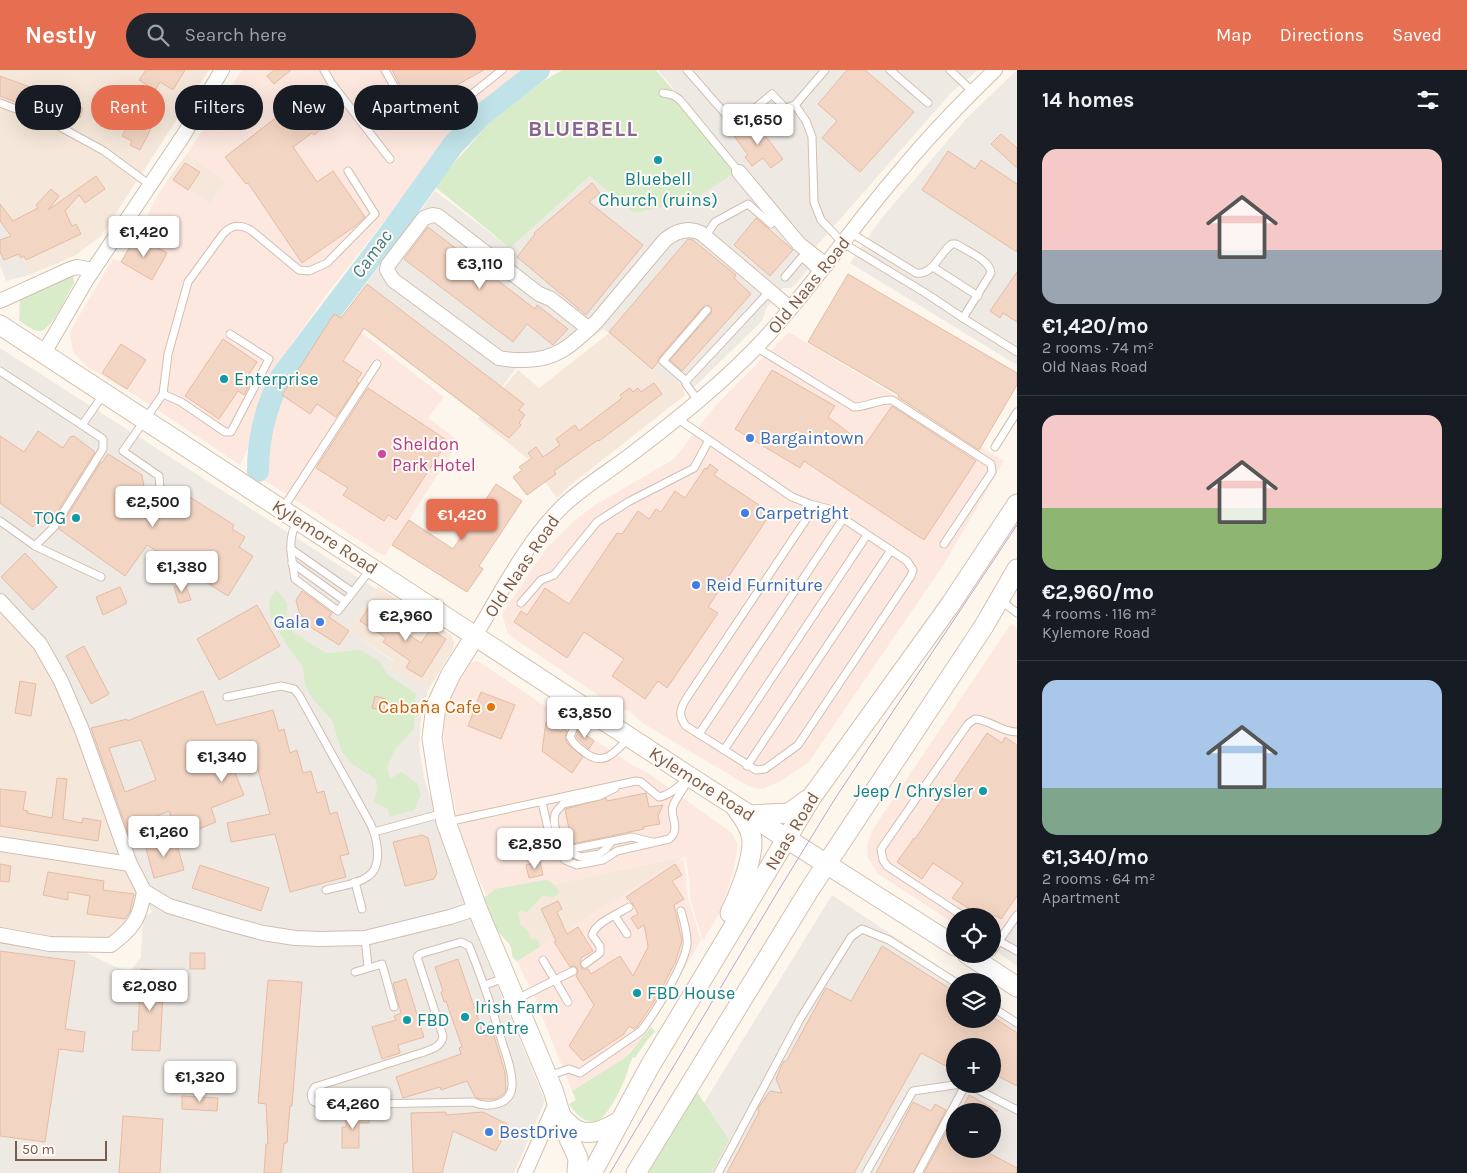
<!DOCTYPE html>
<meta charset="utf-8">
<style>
:root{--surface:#171b24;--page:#20242c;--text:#f1f3f6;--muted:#9ea1a6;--line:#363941;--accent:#e76f51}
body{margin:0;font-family:Karla,sans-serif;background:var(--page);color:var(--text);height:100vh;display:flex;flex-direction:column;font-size:19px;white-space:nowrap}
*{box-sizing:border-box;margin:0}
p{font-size:16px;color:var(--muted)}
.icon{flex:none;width:28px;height:28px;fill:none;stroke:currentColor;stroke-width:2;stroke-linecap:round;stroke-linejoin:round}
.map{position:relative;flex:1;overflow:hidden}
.drawer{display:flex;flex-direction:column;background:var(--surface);width:450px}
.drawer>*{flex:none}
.top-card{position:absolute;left:15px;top:15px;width:475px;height:45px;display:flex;gap:10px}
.controls{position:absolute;left:946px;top:838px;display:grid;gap:10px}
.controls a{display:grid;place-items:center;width:55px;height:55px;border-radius:50%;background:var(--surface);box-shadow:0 5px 20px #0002;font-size:25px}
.scale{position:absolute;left:15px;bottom:12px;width:92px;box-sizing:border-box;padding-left:5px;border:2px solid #7a5c4d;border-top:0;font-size:14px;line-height:18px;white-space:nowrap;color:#7a5c4d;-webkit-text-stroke:4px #fffaf3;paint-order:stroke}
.price{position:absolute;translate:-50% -42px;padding:0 11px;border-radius:5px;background:#fff;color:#222;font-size:16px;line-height:32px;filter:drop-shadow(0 1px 2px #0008)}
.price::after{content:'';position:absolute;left:50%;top:30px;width:15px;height:11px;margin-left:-8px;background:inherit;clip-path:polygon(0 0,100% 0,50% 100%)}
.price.active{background:var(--accent);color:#fff}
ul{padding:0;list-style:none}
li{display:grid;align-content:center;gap:10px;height:265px;padding:0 25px}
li+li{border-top:1px solid var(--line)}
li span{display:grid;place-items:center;height:155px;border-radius:15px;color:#555}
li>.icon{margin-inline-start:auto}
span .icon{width:90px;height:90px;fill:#fffc;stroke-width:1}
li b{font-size:21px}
h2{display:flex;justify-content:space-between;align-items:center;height:60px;padding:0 25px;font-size:21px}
.chip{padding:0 18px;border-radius:22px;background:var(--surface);box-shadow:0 5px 20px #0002;font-size:18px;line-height:45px}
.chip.active{background:var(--accent);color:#fff}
header{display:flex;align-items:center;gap:30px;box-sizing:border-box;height:70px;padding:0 25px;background:var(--accent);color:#fff}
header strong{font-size:24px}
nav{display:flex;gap:28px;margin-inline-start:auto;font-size:18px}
.search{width:350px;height:45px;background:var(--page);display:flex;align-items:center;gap:12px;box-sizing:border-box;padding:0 18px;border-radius:28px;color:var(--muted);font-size:19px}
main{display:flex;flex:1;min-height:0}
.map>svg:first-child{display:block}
</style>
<header>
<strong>Nestly</strong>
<div class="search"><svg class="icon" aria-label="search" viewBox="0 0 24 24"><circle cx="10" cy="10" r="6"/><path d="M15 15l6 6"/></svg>Search here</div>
<nav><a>Map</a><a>Directions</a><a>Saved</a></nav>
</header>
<main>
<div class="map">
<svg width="1017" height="1103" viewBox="0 0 1017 1103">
<rect width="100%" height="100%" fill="#fdf6ec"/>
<!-- residential -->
<g fill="#f5e8da">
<polygon points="0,0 209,0 101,166 76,185 30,205 12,163 0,148"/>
<polygon points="187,84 227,111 210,134 169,108"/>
<polygon points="609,263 654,301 682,316 685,325 568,417 557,428 528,389 478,349 518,300 539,318"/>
<polygon points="378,517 451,565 454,572 453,579 428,620 390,598 394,591 349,560"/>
<polygon points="0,531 40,574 129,794 142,838 111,875 0,865"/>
<polygon points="686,786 517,891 488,829 569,811"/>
</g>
<!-- commercial -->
<g fill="#fde8e0">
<polygon points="242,0 526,0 502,17 461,55 329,221 274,299 265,317 254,365 240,395 135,325 87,297 73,282 70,264 73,256 113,189 121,192 143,156 155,130 169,108 210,134 226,111 187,84"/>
<polygon points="334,241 444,327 428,348 459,371 409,450 384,486 262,409 267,377 280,322"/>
<polygon points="789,262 1004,391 944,494 808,693 779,712 763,719 750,717 644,654 629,641 617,638 508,564 502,544 545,480 574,451 595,435 674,389 717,334"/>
<polygon points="1011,554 1017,558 1017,847 993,879 992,846 955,846 955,854 878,804 868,788 867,775 873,759"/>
<polygon points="478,591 634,696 648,703 732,763 738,775 733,803 720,842 703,871 690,829 690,813 685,786 488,829 468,784 459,757 445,685 443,655 447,632 468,594"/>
<polygon points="684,789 688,828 701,870 644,967 623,989 572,1021 534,926 517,891 675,792"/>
</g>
<!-- industrial -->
<g fill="#efe9e4" fill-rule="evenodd">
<polygon points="658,0 978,0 950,24 813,180 815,191 792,218 783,218 767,237 762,251 690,321 654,301 604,259 548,295 518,296 479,346 344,244 435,121 510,178 590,106 739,99"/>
<polygon points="1017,0 1017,295 850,193 881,149 966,49"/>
<polygon points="0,148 12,163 30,205 6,211 0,194"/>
<polygon points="0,278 376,519 349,560 394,592 390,598 428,620 421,646 419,676 424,708 471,851 545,1031 514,1103 0,1103 0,870 82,881 129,903 141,887 143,848 152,842 61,611 0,531"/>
<path d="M832 825 961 911H955V949H992L993 932 1017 949V1103H672L707 1028ZM955 976H992V1014H955ZM955 1041H992V1079H955Z"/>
<polygon points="1017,847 1017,896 995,880"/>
</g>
<!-- green -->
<g fill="#d8ecc9">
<polygon points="562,0 656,0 740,99 693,130 634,143 590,106 510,178 434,116 494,48 542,12"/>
<path d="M73 205 74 213C68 223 52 260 40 261 34 262 24 254 19 250L20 229Z"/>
<polygon points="277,520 287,533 286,550 293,562 326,583 360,580 379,591 387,604 416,624 414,659 395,679 387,697 390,709 401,702 417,713 421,725 414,740 389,747 388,739 374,732 377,718 376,709 352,694 342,682 332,650 312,628 305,614 303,597 290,580 271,548 269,535 272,525"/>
<path d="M545 810C551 810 556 817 560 822L554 827 542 826 527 843 521 840 518 842 520 854 528 861 530 868 538 870 540 877 517 891C510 887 513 884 511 877 509 873 499 864 496 858 490 849 488 838 484 828L495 819Z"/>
<path d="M651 957 655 961 645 973 635 988 633 987C629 994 629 999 626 1006 619 1023 612 1038 599 1051 584 1054 577 1045 569 1034L576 1030 572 1021 623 989 630 983Z"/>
<polygon points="693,1016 729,1070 711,1103 645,1103"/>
</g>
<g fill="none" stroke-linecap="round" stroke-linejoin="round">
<!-- river -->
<path stroke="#bfe3e8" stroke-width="22" d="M258 401C258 369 266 336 281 307L390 163 453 75 483 44 539 0"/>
</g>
<!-- building -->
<g fill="#f3d5c3" stroke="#e6bba3" fill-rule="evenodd">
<polygon points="146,0 185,0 173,20 160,12 155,20 139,10"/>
<polygon points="274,0 291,0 274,14 267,6"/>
<polygon points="392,0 484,0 413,39"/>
<polygon points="847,0 865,0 914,42 860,102 822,68 837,51 818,34"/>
<polygon points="0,6 38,20 31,38 0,26"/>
<polygon points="313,24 333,50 314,65 312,63 293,77 317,112 333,101 365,147 354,157 302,193 248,113 246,114 225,87 291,36 293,39"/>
<polygon points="63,31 83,38 80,48 59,42"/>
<polygon points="149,38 159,43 140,80 130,75 132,71 122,66 130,51 136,55 144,39 148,41"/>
<polygon points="754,51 783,89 771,98 763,88 752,96 745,87 748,85 734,66"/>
<polygon points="1001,64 1017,78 1017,98 991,74"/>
<polygon points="948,81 975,99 981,90 1017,114 1017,182 922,120"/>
<polygon points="185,93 200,102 188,120 173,110"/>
<polygon points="96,106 105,119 85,133 79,125 65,141 72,156 76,154 81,164 26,190 24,186 21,188 19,184 4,190 0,182 0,170 11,166 0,151 0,134 13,151 38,138 36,135 51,119 59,126 48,140"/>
<polygon points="592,113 600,123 589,132 643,175 586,245 517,187 535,164 534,163"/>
<polygon points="756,148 793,180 770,206 734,175"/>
<polygon points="428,157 535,239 537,235 568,259 553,275 527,254 513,272 404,189"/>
<polygon points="136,166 167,183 152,210 121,192"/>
<polygon points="688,169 693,170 736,205 734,208 751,224 682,301 670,290 711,243 712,239 708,235 703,237 659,288 658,292 652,299 609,262"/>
<polygon points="1017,202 1017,252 1003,243 1000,248 990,241"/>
<polygon points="848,204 1017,303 1017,315 979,380 898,327 899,325 808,272"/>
<polygon points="367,214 524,334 519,340 525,345 519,353 521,355 509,368 364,258 343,291 362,303 356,311 359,313 336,347 317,334 310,344 282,325 334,244 341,248"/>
<polygon points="223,269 257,292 248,306 252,310 244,325 238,321 219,349 185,326"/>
<polygon points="121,274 146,290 127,319 102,303"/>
<polygon points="772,300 835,336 828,347 865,375 892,336 976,391 924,470 804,391 800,398 735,359"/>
<polygon points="654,313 662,324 599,371 598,370 554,401 556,404 527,425 513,407 522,400 519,397 532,388 528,383 536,377 543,387 560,375 556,369 575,355 579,361 622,328 620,325 630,318 633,322 638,318 641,322"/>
<polygon points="368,318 448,371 396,450 388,445 384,451 343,425 348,418 316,398"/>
<polygon points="38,361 63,378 70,367 74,366 95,382 50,453 40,448 33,457 0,433 0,366 24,382"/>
<polygon points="108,384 142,405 145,422 156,430 158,435 163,435 170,440 170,433 177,437 185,424 234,455 232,459 245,467 239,477 253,486 228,526 147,475 125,506 59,459 101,392 102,393"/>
<polygon points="710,394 718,400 714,405 771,443 708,537 718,543 667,618 658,611 645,629 612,606 624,589 584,562 567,588 514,552 521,541 527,545 545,518 569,534 617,463 622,464 638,441 649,449 656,439 661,442 675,421 685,428 705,398 707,399"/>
<polygon points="496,414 522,431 479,496 483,499 467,522 392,475 409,450 453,479"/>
<polygon points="25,483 57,517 33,540 1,507"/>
<polygon points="185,513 191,530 179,533 174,517"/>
<polygon points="120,517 127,533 103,545 96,527"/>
<polygon points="302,521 332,543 329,547 349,561 339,575 309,556 299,542 296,530"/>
<polygon points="257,535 280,576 219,610 197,569"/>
<polygon points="369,537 421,573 431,559 446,569 422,607 406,598 410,591 383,572 386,568 360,551"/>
<polygon points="84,576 109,624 91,634 66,586"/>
<polygon points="20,611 36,614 31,646 15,643"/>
<path d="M203 621 216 655 273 640 279 661 284 659 290 683 297 680 303 703 311 701 317 723 324 721 330 744 337 742 349 784 340 786 346 807 290 822 275 764 231 772 227 753 270 744 256 692 233 698 244 725 211 738 216 752 179 767 169 741 131 756 137 775 133 777 91 658 127 649V651ZM141 670 156 710 125 722 109 678Z"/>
<polygon points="481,622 515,635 501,669 468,656"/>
<polygon points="375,626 386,629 384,640 372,638"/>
<polygon points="546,652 561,662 563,659 567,661 565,667 567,673 583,687 572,703 542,681"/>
<polygon points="579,660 594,671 589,679 576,667"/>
<polygon points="987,663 1002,673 1005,667 1017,675 1017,826 1001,849 996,846 981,846 952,828 963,813 933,793 922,809 897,792 914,768 915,769"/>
<polygon points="57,708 67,709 63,749 82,753 83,748 101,751 98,771 0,756 0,719 26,722 23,740 28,741 27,743 52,748"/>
<polygon points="646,723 649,737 663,735 658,746 660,754 643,757 644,759 572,774 565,739 606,728 607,731"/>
<polygon points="422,765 428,768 437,803 434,809 405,816 393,772"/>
<polygon points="175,767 184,800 154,808 145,775"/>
<polygon points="540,791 543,805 529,808 526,795"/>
<polygon points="0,794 11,796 9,812 0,811"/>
<polygon points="675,794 682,805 672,811 684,829 674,835 682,871 675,893 656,929 637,957 634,959 629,956 623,965 583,991 569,976 594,935 576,906 578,902 577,898 574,896 570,897 554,872 556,871 541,839 558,831 562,839 557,842 567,864 578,857 593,881 581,888 580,894 582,899 588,899 591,904 620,886 633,906 645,883 648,877 647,870 644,855 638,859 631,848 638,844 633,834 626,827"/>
<polygon points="200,795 269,818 261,841 192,818"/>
<polygon points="48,802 104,811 103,820 134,824 130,842 125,849 87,844 90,826 68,822 68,830 43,825"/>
<polygon points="882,876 955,922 955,949 996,949 1017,963 1017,1016 992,1003 992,976 955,976 946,996 921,983 854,1103 727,1103 759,1042 758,1038 770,1021 782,1023 776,1009 783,992 787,990 826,918 851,931"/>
<polygon points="0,881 75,891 65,959 85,962 83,982 59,979 45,1072 0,1066"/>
<rect x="190" y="883" width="15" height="16"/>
<polygon points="458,889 484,966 493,963 505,1002 506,1021 503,1024 496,1029 480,1029 475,1027 467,1011 441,1020 440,1017 403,1028 396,1007 461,984 459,978 462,977 446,931 444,932 441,922 443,921 435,897"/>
<polygon points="141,899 164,901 160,981 132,980 133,961 138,961"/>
<polygon points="406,909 424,967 398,975 400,983 382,989 372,957 396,950 394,946 401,943 393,913"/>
<polygon points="268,910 302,912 292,1036 290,1036 287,1073 284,1073 281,1103 264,1103 266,1074 268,1074 266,1034 258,1033"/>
<polygon points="969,1025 998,1041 961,1041"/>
<polygon points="182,1026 218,1028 217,1041 182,1039"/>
<polygon points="913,1032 931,1041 935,1034 946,1040 913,1103 876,1103"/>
<polygon points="446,1042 446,1045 483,1042 509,1055 496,1081 453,1061 442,1103 413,1103 411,1043"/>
<polygon points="346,1044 369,1044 369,1053 359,1053 359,1078 342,1078 342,1057 346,1057"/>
<polygon points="123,1046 163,1049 160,1103 119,1103"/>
<polygon points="955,1046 955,1079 981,1079 1017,1098 1017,1103 924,1103"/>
</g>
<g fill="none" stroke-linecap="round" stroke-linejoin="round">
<defs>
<g id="lane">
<polyline points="324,0 332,14 390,89"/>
<polyline points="385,0 413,50 423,55 434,54 502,0"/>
<path d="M687 0 735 55 772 24 785 38 795 35 806 51 812 67 814 132 821 150 843 173 927 224 963 248 991 203C990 190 967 181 956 174H952C940 182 933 206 916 203L851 163"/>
<polyline points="890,0 928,33"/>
<polyline points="950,0 973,22"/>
<polyline points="663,23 673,25 680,30 739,102"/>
<polyline points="0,33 53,53 104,81 150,115"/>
<polyline points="795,35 825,0"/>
<polyline points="705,167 715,152 748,134 771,154"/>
<polyline points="933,197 978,226"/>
<polyline points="785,207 802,187 819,203"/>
<polyline points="963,248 1017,282"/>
<path d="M756 277 854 337C867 337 879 329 892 330L991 394 992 402 944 474"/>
<polyline points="0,301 82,355 103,325"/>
<polyline points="686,311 663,291 707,240"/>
<polyline points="163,324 181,332 225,362 231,362 269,289 230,264"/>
<polyline points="699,332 686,314 686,311 770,221"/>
<path d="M678 349 792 427 810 434 829 439 907 491 913 500 911 506 798 675 765 699 756 700 686 656C678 646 680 639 686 629L807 448 809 443 810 434"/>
<polyline points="995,377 1017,342"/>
<path d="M161 430 159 406 123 381 163 324 168 284 188 212 223 164C232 154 241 154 252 161L299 200 309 201 327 193 375 144 348 101"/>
<polyline points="282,440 377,294"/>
<polyline points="0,451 35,476 101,507"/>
<path d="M298 451C286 468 292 489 295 509L338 541 370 500"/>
<polyline points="35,476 54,457 103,379 103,369 82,355"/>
<polyline points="291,479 351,521"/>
<polyline points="292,493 345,531"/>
<polyline points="1000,530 1017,543"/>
<polyline points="521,533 541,510 554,505 597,452 628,432 694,398 709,370"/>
<path d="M227 627 281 616 294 619 299 625 370 753C377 767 384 797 367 807 356 815 339 816 326 820"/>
<path d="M584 638 577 649 570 667C574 675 579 678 587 684 606 697 616 680 630 667"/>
<polyline points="699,664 843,449"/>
<polyline points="724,680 867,465"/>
<polyline points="747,696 891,480"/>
<path d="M615 718 599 726 563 734C560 737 557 740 555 744 552 755 560 778 572 779L632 767 652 772"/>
<path d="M542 732 548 759 556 779 565 790 577 795 603 790 617 781 669 769C682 759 669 746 673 736 676 728 683 720 687 712"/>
<path d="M447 752 636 711 641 712 659 727C671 725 680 715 689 707"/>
<polyline points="374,762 444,743"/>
<polyline points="566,778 574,784 581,787 599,784 606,779 611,772"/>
<polyline points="355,812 362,839"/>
<polyline points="615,846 627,864"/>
<path d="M963 846 887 796 883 790 881 779 968 654 975 649C990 650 1001 662 1017 662"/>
<polyline points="992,866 999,871 1017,845"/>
<polyline points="365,868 368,897"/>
<path d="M461 872 469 876C482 908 493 941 503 975 507 987 513 1003 512 1016 511 1036 487 1038 473 1032L320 1035 313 1031C310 1025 311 1022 315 1017L421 983C430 980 442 977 443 966L417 887 420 884Z"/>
<polyline points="992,882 999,871 1017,881"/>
<polyline points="543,890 568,932"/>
<path d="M585 894 600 883V876L592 865C596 852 618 844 629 837"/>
<polyline points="355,902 382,894 394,937"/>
<polyline points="485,915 504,908"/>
<polyline points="517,929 573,901"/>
<polyline points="992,937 1017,953"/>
<path d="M548 1006 569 999 580 1003 641 961C655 943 683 898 687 875 688 864 684 852 681 841"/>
<polyline points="967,1014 1017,1040"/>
<polyline points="718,1103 800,949 851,867 862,859 889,870 955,912"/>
<polyline points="866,1103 913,1021 961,1014"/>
<polyline points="918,1103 966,1014"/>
</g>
<g id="street">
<polyline points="739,102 799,174 826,195"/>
<polyline points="0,231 70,199 77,197 93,200"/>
<path d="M589 259 551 229 539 224 438 146 433 145 424 148 388 195 387 200 393 210 499 288C507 290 514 290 523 290 557 291 574 273 597 251L665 170C676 161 688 157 701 163L790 238"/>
<polyline points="44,283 87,209 183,66 222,0"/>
<polyline points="0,531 40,574 61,611 82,660 130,794 144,821 169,836 226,853 263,863 295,868 320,869 365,868 450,847 477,838"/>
<path d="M475 566C502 521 527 470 565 434 586 415 611 400 633 383 680 347 725 311 765 268 814 215 854 154 902 99 931 64 963 31 995 0"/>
<polyline points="0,774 130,794"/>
<path d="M0 865 50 874 111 875C133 858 140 849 144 821"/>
<polyline points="525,1103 556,1033"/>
</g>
<g id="secondary">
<polyline points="0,255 704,716 955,876"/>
<polyline points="475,566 451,604 436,636 432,668 438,708 446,752 477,838 553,1020 566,1062 578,1088 577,1103"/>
<polyline points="750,745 789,743 807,730"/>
<path d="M730 843C739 825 753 790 752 770 751 759 743 747 736 738"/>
<polyline points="967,884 1017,917"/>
<path d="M561 1047C566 1051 572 1058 577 1060 592 1067 608 1058 620 1051"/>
<polyline points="592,1103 650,996 811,728 950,535 1017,434"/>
<polyline points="636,1103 808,822 984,556 1017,499"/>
</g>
</defs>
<!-- lane casing -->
<use href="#lane" stroke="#d1beb0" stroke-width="9"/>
<!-- street casing -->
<use href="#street" stroke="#d1beb0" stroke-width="16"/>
<!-- secondary casing -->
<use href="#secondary" stroke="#d6c0b0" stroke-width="21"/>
<!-- lane -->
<use href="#lane" stroke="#fff" stroke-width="7"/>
<!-- street -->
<use href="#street" stroke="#fff" stroke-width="14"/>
<!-- secondary -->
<use href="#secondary" stroke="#fff" stroke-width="19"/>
<!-- tram -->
<polyline stroke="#b9a8c9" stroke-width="1" points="610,1103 780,818 836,727 1017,455"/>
</g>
<!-- markers -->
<g fill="#0f9aa8" stroke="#fffaf3" stroke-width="2">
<circle cx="658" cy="90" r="5"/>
<circle cx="224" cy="309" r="5"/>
<circle cx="76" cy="448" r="5"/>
<circle cx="983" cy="721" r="5"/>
<circle cx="637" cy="923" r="5"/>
<circle cx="465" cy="947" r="5"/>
<circle cx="407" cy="950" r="5"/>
</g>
<g fill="#3f7fe0" stroke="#fffaf3" stroke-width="2">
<circle cx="750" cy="368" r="5"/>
<circle cx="745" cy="443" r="5"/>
<circle cx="696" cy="515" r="5"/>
<circle cx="320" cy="552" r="5"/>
<circle cx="489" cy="1062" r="5"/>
</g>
<circle fill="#d1479c" stroke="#fffaf3" stroke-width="2" cx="382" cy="384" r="5"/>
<circle fill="#e8710a" stroke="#fffaf3" stroke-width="2" cx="491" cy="637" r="5"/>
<g text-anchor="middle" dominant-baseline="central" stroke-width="4" stroke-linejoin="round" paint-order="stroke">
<!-- culture labels -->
<g font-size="18" fill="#0d838f" stroke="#fffaf3" text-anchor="start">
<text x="658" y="109" text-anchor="middle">Bluebell<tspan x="658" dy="21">Church (ruins)</tspan></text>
<text x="234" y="309">Enterprise</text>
<text x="66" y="448" text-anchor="end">TOG</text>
<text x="973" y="721" text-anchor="end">Jeep / Chrysler</text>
<text x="647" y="923">FBD House</text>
<text x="475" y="937">Irish Farm<tspan x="475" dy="21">Centre</tspan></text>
<text x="417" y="950">FBD</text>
</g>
<!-- street labels -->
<g font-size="18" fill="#7a5c4d" stroke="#fffaf3">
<text transform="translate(809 215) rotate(-51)">Old Naas Road</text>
<text transform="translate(325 467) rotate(33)">Kylemore Road</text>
<text transform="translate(522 496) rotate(-56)">Old Naas Road</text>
<text transform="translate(702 714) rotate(33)">Kylemore Road</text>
<text transform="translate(792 761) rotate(-59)">Naas Road</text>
</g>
<!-- shop labels -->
<g font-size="18" fill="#366cbe" stroke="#fffaf3" text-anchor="start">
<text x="760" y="368">Bargaintown</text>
<text x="755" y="443">Carpetright</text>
<text x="706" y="515">Reid Furniture</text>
<text x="310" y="552" text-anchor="end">Gala</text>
<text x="499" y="1062">BestDrive</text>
</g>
<!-- hotel labels -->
<g font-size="18" fill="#b23c85" stroke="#fffaf3" text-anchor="start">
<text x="392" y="374">Sheldon<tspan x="392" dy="21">Park Hotel</tspan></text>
</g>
<!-- food labels -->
<g font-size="18" fill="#c56008" stroke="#fffaf3" text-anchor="end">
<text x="481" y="637">Cabaña Cafe</text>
</g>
<!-- water labels -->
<g font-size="19" font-style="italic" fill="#437c86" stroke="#fffaf3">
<text transform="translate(372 184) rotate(-54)">Camac</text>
</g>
<!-- district labels -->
<g font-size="22" font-weight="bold" letter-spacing="1" fill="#846695" stroke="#fffaf3">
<text x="583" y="59">BLUEBELL</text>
</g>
</g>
</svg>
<div class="controls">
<a><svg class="icon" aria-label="locate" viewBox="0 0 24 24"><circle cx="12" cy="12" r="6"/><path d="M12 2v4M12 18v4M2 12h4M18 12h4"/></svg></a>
<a><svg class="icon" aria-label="layers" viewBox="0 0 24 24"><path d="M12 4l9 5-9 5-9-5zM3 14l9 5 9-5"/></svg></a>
<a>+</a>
<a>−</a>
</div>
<div class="scale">50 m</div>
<b class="price" style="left:758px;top:76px">€1,650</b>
<b class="price" style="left:144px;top:188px">€1,420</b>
<b class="price" style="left:480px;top:220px">€3,110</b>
<b class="price" style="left:153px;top:458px">€2,500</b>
<b class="price active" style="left:462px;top:471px">€1,420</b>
<b class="price" style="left:182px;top:523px">€1,380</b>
<b class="price" style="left:406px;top:572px">€2,960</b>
<b class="price" style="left:585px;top:669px">€3,850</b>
<b class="price" style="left:222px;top:713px">€1,340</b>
<b class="price" style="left:164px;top:788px">€1,260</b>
<b class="price" style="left:535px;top:800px">€2,850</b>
<b class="price" style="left:150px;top:942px">€2,080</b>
<b class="price" style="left:200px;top:1033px">€1,320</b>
<b class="price" style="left:353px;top:1060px">€4,260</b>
<div class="top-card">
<a class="chip">Buy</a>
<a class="chip active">Rent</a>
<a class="chip">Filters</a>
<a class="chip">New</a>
<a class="chip">Apartment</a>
</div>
</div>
<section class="drawer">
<h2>14 homes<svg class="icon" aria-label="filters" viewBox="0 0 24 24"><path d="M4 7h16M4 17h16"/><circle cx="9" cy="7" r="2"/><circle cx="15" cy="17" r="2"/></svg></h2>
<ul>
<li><span style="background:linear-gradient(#f6c9c9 65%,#9aa5b1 0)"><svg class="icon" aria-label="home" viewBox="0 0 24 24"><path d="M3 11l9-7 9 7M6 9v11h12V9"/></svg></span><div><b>€1,420/mo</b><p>2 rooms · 74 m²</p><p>Old Naas Road</p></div></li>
<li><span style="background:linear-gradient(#f6c9c9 60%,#8fb573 0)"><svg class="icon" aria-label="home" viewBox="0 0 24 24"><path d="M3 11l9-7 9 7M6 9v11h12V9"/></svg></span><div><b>€2,960/mo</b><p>4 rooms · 116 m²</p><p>Kylemore Road</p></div></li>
<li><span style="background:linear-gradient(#a9c7e8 70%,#7fa58c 0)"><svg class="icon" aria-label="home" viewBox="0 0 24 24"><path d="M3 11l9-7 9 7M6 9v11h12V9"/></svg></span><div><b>€1,340/mo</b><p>2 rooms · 64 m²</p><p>Apartment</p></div></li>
</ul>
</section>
</main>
